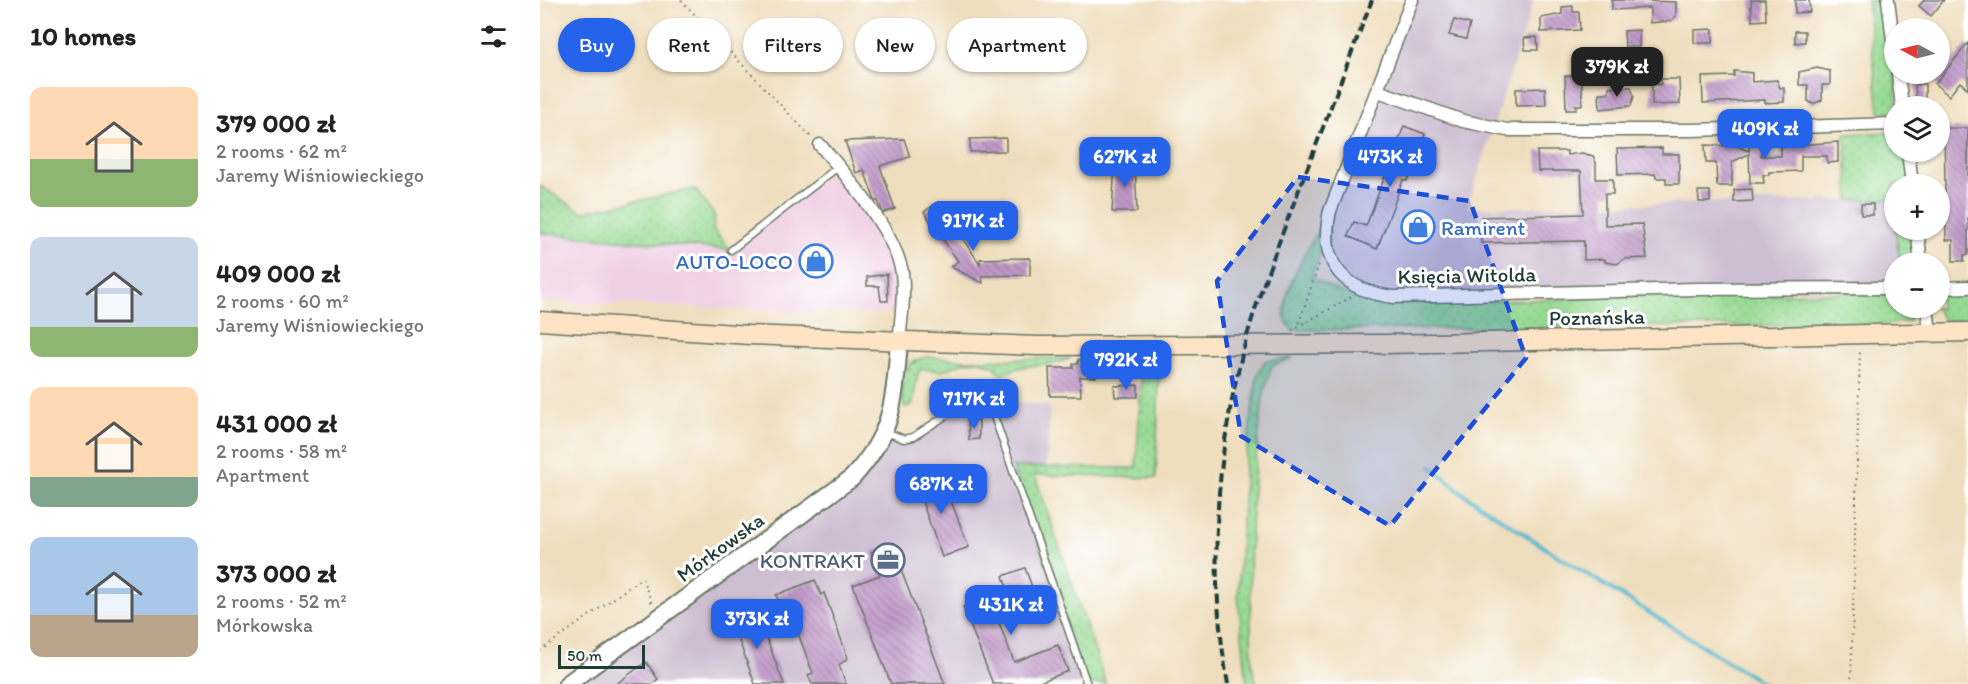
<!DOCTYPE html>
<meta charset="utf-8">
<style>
:root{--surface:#fff;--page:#f6f6f6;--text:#222;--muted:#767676;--accent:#2563eb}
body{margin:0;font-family:Itim,sans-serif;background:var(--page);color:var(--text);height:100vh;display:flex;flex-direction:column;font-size:22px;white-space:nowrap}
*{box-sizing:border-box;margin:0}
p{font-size:20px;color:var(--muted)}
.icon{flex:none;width:33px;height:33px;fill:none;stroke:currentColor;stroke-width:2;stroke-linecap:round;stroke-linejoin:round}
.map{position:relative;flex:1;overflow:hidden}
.details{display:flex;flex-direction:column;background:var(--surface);width:540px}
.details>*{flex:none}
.hud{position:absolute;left:18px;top:18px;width:570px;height:54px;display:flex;gap:12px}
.needle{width:39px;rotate:277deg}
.buttons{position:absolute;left:1344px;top:18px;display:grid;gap:12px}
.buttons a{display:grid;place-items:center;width:66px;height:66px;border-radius:50%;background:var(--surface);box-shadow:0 2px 4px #0004;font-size:30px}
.scale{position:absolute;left:18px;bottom:15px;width:87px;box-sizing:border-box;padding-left:6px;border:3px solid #1f3d34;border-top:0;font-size:16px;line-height:21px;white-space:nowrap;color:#1f3d34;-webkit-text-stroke:4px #fff;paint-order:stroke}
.price{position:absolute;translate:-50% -51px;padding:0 14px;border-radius:12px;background:var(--accent);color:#fff;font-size:20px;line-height:39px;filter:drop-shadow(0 2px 3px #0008)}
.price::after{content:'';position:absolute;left:50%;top:36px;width:18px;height:14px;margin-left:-9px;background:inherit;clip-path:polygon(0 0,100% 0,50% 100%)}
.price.on{background:#222;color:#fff}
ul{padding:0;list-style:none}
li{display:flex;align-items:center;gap:18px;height:150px;padding:0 30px}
li span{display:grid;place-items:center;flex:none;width:168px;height:120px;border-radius:12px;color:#555}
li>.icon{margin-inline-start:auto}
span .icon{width:72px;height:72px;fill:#fffc;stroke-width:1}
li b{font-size:26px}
h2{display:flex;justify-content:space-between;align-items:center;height:72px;padding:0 30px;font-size:26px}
.pill{padding:0 21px;border-radius:27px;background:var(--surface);box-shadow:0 2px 4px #0004;font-size:21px;line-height:54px}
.pill.on{background:var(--accent);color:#fff}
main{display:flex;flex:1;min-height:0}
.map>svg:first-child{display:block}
</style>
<main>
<section class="details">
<h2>10 homes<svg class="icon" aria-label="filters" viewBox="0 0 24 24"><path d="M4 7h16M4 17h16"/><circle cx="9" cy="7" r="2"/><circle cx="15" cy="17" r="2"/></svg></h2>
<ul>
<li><span style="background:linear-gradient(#ffd9b3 60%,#8fb573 0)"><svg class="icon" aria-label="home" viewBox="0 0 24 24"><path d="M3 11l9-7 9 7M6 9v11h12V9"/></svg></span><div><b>379 000 zł</b><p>2 rooms · 62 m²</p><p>Jaremy Wiśniowieckiego</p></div></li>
<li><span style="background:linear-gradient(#c9d6e8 75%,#8fb573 0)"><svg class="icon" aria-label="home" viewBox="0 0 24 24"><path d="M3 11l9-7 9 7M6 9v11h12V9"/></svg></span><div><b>409 000 zł</b><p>2 rooms · 60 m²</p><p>Jaremy Wiśniowieckiego</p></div></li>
<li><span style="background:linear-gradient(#ffd9b3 75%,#7fa58c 0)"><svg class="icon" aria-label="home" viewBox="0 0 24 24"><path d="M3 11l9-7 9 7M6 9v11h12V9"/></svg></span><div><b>431 000 zł</b><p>2 rooms · 58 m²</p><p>Apartment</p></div></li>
<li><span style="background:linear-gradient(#a9c7e8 65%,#b9a48a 0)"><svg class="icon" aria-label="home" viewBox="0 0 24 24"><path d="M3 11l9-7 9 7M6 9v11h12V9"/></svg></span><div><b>373 000 zł</b><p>2 rooms · 52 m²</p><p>Mórkowska</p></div></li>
</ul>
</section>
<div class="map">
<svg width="1428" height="684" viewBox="0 0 1428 684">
<defs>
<pattern id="grass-dots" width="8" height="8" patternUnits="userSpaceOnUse" patternTransform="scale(1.5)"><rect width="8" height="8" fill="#97da93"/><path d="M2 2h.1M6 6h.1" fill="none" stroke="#82bc7f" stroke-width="1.8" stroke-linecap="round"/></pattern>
<pattern id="building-back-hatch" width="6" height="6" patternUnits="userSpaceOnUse" patternTransform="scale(1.5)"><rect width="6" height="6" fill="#c199c9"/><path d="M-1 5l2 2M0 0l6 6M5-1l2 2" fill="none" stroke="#9c7ea4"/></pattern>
</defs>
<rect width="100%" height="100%" fill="#fff"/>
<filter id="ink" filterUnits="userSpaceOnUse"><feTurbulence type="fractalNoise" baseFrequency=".0167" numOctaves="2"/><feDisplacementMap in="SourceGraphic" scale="12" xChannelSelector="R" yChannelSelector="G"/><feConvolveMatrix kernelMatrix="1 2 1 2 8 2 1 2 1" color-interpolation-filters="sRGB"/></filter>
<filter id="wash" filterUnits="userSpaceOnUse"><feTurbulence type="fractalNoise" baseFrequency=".008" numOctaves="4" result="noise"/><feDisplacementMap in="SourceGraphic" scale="24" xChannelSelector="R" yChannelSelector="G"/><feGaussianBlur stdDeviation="1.35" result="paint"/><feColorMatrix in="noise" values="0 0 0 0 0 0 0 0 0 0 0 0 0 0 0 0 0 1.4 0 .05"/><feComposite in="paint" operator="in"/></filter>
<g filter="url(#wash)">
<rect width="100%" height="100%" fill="#efdebd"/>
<!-- built -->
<polygon fill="#f0d0e5" points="299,166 355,253 361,309 331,314 0,301 0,233 191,250"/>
<!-- industrial -->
<g fill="#cebed2">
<polygon points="872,0 994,0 927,208 1354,199 1354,230 1377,230 1381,262 1354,262 1354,288 854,297 813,286 788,252 790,211"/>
<polygon points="436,396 510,406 506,469 474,467 547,684 27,684 288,497 346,432 357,437 373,437"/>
</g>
<!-- grass -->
<g fill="url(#grass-dots)" stroke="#5b8c64" stroke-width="1.5">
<polygon points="1327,0 1348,0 1354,48 1357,106 1353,112 1339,113"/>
<polygon points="1354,132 1354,152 1368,152 1372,184 1354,184 1354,223 1351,199 1309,200 1305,134"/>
<polygon points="0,186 42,212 155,189 175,216 173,229 191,250 0,233"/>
<path d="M790 211 788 249 781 253 771 276C794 292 824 301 852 304L1151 295 1354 292V308L1378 309 1368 321 1353 324 752 330C750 326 745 321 745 317 741 288 776 235 790 211Z"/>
<polygon points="1355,230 1377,230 1377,262 1360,262"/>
<polygon points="1403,292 1428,292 1428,321 1404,320 1395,308 1400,308 1400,294"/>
<polygon points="603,347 620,347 616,478 495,475 566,684 546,684 473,467 596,468"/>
<path d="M386 357 425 360 531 358C509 369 483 361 462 375L454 366 439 361 424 362 402 371 381 369C373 380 377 393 372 405L365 407C360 399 362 375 368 367 372 361 379 359 386 357Z"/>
<path d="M753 358 732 366C722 391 721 416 718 442 708 517 710 591 712 666L717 684H707L698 597 705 464 717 376 725 361Z"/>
</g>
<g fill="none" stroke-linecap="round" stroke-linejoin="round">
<!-- stream -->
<polyline stroke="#50b8ce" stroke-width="4" points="891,466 922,493 1013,553 1224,684"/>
</g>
<g id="blocks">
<!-- building -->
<g fill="url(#building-back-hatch)">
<polygon points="1072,0 1136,2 1136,16 1131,21 1110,23 1110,8 1072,10"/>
<polygon points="1211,0 1225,0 1226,20 1212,21"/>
<polygon points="1255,0 1269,0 1270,12 1255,13"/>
<polygon points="1384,0 1404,0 1391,16 1379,6"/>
<polygon points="1033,6 1033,12 1039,12 1040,30 1001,32 1001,18 1022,14 1022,7"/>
<polygon points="914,20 930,24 926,39 909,35"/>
<polygon points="1173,29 1173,43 1154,43 1154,30"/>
<polygon points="1099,30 1099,47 1085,47 1084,31"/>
<polygon points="1255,31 1265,31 1265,42 1255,43"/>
<polygon points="997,37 998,50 985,50 984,38"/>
<polygon points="1428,43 1428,89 1420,82 1409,96 1395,84"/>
<polygon points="1277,68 1290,71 1290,85 1282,85 1282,100 1273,104 1268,101 1268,85 1259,85 1259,72"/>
<polygon points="1194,71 1212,73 1212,82 1237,80 1240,88 1244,88 1244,102 1225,103 1225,100 1163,103 1162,77 1194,76"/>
<polygon points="1042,75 1042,105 1036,105 1036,110 1026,110 1025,76"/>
<polygon points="1121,79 1139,79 1140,104 1112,105 1112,85 1121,84"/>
<polygon points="1375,84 1385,84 1385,102 1376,102"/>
<polygon points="1069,87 1091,87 1094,96 1091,106 1060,109 1059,93 1069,93"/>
<polygon points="1005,88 1006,105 976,106 976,89"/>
<polygon points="864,126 885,134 867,181 863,180 837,249 808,236 814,222 826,226"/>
<polygon points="1404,128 1428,128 1428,255 1424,255 1424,261 1413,261 1413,240 1406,240"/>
<polygon points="466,138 466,151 430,152 430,139"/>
<polygon points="364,139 370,157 340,166 355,209 343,213 338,201 335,201 324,170 316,173 305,141"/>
<polygon points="1298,142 1298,162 1287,163 1287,156 1261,156 1261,171 1229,172 1229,175 1223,175 1224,183 1210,183 1209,154 1192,162 1192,186 1177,186 1176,163 1166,163 1165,145 1197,146 1209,151 1209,144 1220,144 1221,156 1241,156 1241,146"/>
<polygon points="1122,148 1122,154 1139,154 1139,184 1126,184 1126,178 1116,178 1115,174 1078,175 1077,149"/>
<polygon points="997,151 1027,151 1027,155 1042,153 1053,156 1056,162 1056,179 1073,179 1073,194 1065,194 1065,225 1102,224 1107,258 1084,259 1077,264 1065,262 1065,259 1044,260 1044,241 941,243 941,217 1043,214 1041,171 998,171"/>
<polygon points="575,163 595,163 597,212 572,212"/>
<polygon points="1212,189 1213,201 1194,202 1194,190"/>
<polygon points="1158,191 1170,191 1170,202 1159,202"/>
<polygon points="398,202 440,264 440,259 490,258 490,275 442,276 443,283 411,267 418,261 384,212"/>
<rect x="1321" y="204" width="12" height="11"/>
<polygon points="347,274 348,301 341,301 339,286 327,286 327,277"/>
<polygon points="555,359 556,377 540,377 541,396 510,396 509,368 533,368 533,364 538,364 538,360"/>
<polygon points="598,385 598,397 575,397 574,386"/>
<polygon points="428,420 439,420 439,439 429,440"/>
<polygon points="386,468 394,491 405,486 429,547 402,557 372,474"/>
<polygon points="349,545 359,549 364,563 359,565 405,684 351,684 313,585 340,575 331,552"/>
<polygon points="485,568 500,608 458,620 474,662 518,645 528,671 495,684 453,684 423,607 450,597 451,601 469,594 463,576"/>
<polygon points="275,580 281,595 284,593 308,658 299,665 306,684 272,684 268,675 273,673 248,607 242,609 236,595"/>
<polygon points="221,611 225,622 221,624 244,684 215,684 192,622"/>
<polygon points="106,662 118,679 112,684 76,684"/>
</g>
</g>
</g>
<g filter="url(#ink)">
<use href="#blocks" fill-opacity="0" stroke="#687564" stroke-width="1.5"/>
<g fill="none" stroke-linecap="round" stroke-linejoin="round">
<defs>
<g id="service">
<polyline points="191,250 298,167"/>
<polyline points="346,432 364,439 373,437 436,396 447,396 547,684"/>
</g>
<g id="minor">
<path d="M872 0 790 211C778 263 803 291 854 297L1155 289 1354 288"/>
<polyline points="1348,0 1354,48"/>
<polyline points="1358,74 1362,106"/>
<polyline points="838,91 923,121 967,130 1152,130 1354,124"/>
<path d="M280 145C306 174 356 234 362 273 365 295 361 320 359 342"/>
<polyline points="1368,152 1372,184"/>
<polyline points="1377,230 1381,262"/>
<polyline points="1400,288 1428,287"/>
<polyline points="1387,308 1390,333"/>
</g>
<path id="tertiary" d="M27 684 312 478C354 432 354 402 359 342"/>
<polyline id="secondary" points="0,321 210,335 498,346 844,344 1428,332"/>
</defs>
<!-- service casing -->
<use href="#service" stroke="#687564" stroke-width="9"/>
<!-- minor casing -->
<use href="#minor" stroke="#687564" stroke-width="15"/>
<!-- tertiary casing -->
<use href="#tertiary" stroke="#687564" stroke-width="20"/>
<!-- secondary casing -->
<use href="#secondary" stroke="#687564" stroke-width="21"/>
<!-- path -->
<g stroke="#687564" stroke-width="2" stroke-dasharray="1.5 4.5" stroke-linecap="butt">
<polyline points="141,0 271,137"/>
<polyline points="759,323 780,261"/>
<polyline points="752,330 813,296"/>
<polyline points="0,651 102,578 113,606"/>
<polyline points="1311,684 1320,349"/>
</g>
<!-- service -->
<use href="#service" stroke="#fff" stroke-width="6"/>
<!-- minor -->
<use href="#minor" stroke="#fff" stroke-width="12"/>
<!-- tertiary -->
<use href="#tertiary" stroke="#fff" stroke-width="16"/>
<!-- secondary -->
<use href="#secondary" stroke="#fee4c5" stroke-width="18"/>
<!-- rail -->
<path stroke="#1f3d34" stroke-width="4" stroke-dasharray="9 4.5" stroke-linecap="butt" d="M688 684C668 575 675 462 702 355 715 302 736 251 755 200 781 133 806 67 832 0"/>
</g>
</g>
<!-- marked area -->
<path fill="#1d4ed8" fill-opacity="0.2" stroke="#1d4ed8" stroke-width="4.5" stroke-dasharray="12 8" stroke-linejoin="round" d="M758 177 930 201 986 358 850 526 701 436 677 281Z"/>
<!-- icons -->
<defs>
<symbol id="shop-ring" viewBox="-11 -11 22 22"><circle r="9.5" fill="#fff" stroke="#3f7fe0" stroke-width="1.5"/><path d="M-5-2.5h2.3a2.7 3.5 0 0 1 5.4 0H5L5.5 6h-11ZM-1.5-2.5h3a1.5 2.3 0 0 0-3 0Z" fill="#3f7fe0"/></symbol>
<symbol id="office-ring" viewBox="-11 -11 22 22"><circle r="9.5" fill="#fff" stroke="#5c6f8a" stroke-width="1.5"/><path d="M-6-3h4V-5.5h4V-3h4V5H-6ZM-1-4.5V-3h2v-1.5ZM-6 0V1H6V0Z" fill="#5c6f8a"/></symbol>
</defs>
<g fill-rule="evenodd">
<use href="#shop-ring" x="859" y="208" width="38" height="38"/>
<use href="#shop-ring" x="257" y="242" width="38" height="38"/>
<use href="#office-ring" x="329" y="541" width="38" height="38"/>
</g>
<g text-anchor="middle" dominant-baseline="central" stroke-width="6" stroke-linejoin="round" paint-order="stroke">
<!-- shop labels -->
<g font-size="21" fill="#366cbe" stroke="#fff" text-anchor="start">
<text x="901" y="227">Ramirent</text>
<text x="253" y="261" text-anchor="end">AUTO-LOCO</text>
</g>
<!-- street labels -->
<g font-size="21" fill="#1f3d34" stroke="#fff">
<text transform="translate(927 275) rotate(-1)">Księcia Witolda</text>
<text transform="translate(1057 317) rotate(-1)">Poznańska</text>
<text transform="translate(180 547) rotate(-36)">Mórkowska</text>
</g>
<!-- service labels -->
<g font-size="21" fill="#4e5e75" stroke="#fff" text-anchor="end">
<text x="325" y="560">KONTRAKT</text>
</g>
</g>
</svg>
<div class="buttons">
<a><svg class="needle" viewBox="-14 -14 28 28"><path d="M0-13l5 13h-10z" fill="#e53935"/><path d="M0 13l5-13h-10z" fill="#767676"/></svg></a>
<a><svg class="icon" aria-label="layers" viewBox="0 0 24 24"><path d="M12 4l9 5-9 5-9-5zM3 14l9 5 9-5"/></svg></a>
<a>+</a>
<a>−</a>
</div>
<div class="scale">50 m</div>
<b class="price on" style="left:1077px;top:98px">379K zł</b>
<b class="price" style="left:1225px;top:160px">409K zł</b>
<b class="price" style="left:585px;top:188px">627K zł</b>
<b class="price" style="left:850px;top:188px">473K zł</b>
<b class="price" style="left:433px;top:252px">917K zł</b>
<b class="price" style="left:586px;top:391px">792K zł</b>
<b class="price" style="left:434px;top:430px">717K zł</b>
<b class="price" style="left:401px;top:515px">687K zł</b>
<b class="price" style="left:471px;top:636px">431K zł</b>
<b class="price" style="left:217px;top:650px">373K zł</b>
<div class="hud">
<a class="pill on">Buy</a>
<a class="pill">Rent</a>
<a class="pill">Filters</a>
<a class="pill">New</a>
<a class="pill">Apartment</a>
</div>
</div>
</main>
